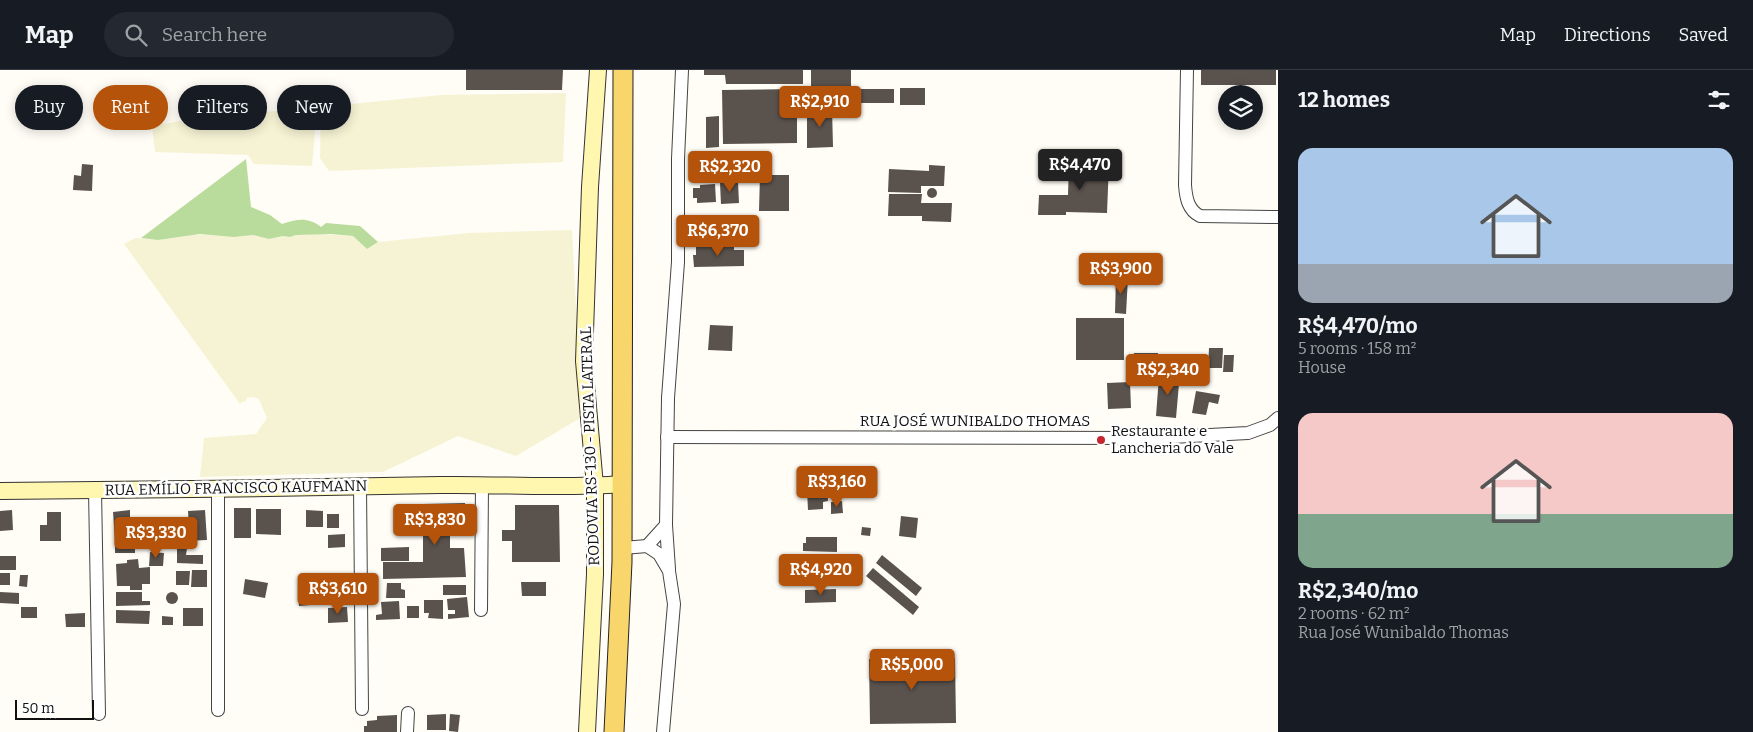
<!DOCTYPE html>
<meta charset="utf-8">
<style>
:root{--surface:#171b24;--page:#242831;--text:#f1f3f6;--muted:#9ea1a6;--line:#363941;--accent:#b45309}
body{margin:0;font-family:Bitter,serif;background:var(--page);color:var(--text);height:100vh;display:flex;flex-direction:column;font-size:19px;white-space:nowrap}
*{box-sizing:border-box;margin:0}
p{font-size:16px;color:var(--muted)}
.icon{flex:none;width:28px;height:28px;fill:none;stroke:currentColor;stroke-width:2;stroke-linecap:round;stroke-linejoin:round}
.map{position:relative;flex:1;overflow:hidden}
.drawer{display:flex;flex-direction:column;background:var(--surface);width:475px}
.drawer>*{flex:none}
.hud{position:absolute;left:15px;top:15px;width:475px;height:45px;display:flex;gap:10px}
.fabs{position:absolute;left:1218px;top:15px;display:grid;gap:10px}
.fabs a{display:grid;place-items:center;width:45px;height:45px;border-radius:50%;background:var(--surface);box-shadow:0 2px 12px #0003;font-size:25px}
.scale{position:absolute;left:15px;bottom:12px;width:79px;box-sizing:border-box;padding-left:5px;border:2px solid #111;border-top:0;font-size:14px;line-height:18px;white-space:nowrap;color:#111;-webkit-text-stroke:4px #fff;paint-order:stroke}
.price{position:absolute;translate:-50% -42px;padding:0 11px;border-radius:5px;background:var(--accent);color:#fff;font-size:16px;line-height:32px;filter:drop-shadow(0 1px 2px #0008)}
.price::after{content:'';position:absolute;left:50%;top:30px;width:15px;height:11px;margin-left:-8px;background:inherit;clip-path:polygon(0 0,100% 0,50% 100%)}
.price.on{background:#222;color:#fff}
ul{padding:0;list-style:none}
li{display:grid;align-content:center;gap:10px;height:265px;padding:0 20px}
li span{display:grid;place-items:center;height:155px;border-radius:15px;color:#555}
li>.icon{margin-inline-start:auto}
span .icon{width:90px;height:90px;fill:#fffc;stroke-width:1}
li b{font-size:21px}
h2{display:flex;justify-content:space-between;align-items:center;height:60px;padding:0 20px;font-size:21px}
.chip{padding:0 18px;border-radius:22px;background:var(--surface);box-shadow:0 2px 12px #0003;font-size:18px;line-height:45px}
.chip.on{background:var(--accent);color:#fff}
header{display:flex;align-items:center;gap:30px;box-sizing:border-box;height:70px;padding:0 25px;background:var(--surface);border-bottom:1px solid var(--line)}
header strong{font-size:24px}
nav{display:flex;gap:28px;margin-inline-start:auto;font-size:18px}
.search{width:350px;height:45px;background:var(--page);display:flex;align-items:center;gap:12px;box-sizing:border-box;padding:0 18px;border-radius:28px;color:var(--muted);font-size:19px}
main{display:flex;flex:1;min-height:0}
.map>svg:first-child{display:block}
</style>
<header>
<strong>Map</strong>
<div class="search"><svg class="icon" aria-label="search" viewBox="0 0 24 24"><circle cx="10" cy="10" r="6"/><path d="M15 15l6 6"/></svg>Search here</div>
<nav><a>Map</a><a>Directions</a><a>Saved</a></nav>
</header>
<main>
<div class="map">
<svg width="1278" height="662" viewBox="0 0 1278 662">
<rect width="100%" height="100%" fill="#fffdf5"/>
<!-- farmland -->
<g fill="#f6f3d4">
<polygon points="566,23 563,92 329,101 320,88 321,37 441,25"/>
<polygon points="317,39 312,96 254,94 248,85 155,82 152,56 220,44"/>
<polygon points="572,160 582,347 516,386 458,366 383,402 200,407 204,368 256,364 267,348 259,329 253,327 247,328 246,331 242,332 240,334 124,174 135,168 158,170 192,165 220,164 234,167 252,165 270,169 283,166 290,167 296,165 321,164 353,166 367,179 378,172 469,163"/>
</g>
<!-- forest -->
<path fill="#b9dc9c" d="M246 89 251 137 270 145 282 154C297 149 308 147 321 157L326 153 360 156 378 172 367 179 353 166 331 164 296 165 290 167 283 166 269 169 253 165 234 167 200 164 158 170 141 168Z"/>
<!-- building -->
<g fill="#5a524d">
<polygon points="466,0 563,0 562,20 466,20"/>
<polygon points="704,0 803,0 803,14 726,14 725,5 704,5"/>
<polygon points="811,0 851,0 851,17 811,16"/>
<rect x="1201" y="0" width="75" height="15"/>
<rect x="900" y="18" width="25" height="17"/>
<polygon points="797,19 797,73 723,74 722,20"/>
<rect x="841" y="19" width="53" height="14"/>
<polygon points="807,38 832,38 833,77 807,78"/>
<polygon points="719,46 719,77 706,78 706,47"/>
<polygon points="1069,92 1109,93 1107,143 1066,142 1066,145 1038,145 1039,125 1068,125"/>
<polygon points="82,94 93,95 92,121 73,120 74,105 81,106"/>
<polygon points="929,95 945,96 944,116 921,116 921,123 888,122 889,99 929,101"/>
<polygon points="760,105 789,105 789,141 759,141"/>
<polygon points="738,112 739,133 721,134 720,113"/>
<polygon points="715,114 716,132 697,133 697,128 693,128 693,118 700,118 700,115"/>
<circle cx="932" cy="123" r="5"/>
<polygon points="889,124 922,124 921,133 952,133 951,152 922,151 922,146 888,146"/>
<polygon points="734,176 734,180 744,180 744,196 694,197 693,185 696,185 696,177"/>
<polygon points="1116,207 1128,207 1126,244 1115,243"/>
<rect x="1076" y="248" width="48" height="42"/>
<polygon points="710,255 733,256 732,281 708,280"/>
<polygon points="1209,278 1223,278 1222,298 1208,298"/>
<polygon points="1134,283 1158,283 1157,304 1133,303"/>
<polygon points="1224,285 1234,285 1233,302 1223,302"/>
<polygon points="1172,301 1180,302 1176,348 1156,346 1159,306 1172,307"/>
<polygon points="1130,312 1131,338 1108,339 1107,313"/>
<polygon points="1196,321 1220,325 1218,334 1209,332 1206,345 1192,343"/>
<polygon points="827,414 828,431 823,432 823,439 808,440 807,420 812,420 812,415"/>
<polygon points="842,431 843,443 831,444 831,432"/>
<polygon points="465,433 464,462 450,462 450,478 464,478 466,507 383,509 383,492 423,492 423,434"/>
<polygon points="515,435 559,435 560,492 512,492 512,471 502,471 502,460 515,460"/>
<rect x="234" y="438" width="17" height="30"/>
<polygon points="256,439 281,439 281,465 256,464"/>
<polygon points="12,440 13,460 0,461 0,441"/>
<polygon points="130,440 130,449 139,448 140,460 133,461 133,468 115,470 113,442"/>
<polygon points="205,440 207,470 184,471 183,459 189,458 188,441"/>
<polygon points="306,440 323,441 323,457 306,457"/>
<polygon points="47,442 61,442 61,471 40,471 40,455 47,455"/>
<rect x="327" y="444" width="12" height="14"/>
<polygon points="901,446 918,448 916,468 899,466"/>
<polygon points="862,457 871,458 870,466 861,465"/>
<polygon points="345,464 345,477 328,478 328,465"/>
<polygon points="806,467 837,467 837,482 803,481 803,473 806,473"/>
<rect x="115" y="473" width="20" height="10"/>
<polygon points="409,477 409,491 381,491 381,478"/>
<polygon points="177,478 187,478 186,485 203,485 203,494 177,493"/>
<polygon points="150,482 164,483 163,496 149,496"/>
<polygon points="882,485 922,518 916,526 876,493"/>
<rect x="0" y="486" width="16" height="14"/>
<polygon points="138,489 139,498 150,497 150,514 142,514 142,520 130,520 130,516 117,516 116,494 127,493 127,490"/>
<polygon points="873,498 919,537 913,545 866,506"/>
<polygon points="192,500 207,500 207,517 191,517"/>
<polygon points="176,501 190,501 189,515 176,515"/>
<rect x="0" y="503" width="10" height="12"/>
<polygon points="20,505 28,505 27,517 19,516"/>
<polygon points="245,509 268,513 265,528 243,524"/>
<polygon points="521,512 546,512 546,526 522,526"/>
<polygon points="387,513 401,513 401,519 405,520 405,528 386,528"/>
<rect x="443" y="515" width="23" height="10"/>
<polygon points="325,517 326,534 315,535 314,518"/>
<polygon points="346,517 346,533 330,534 329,518"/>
<polygon points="836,519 836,532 805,533 805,520"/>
<circle cx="172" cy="528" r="6"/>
<polygon points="0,522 19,523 19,534 0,533"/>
<polygon points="116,522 142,522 142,531 150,531 150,535 116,536"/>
<polygon points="310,523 310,535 299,536 298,524"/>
<polygon points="467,527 469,547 448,549 448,544 455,544 455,540 448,540 447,529"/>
<polygon points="424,530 443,530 443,549 428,548 429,543 424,543"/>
<polygon points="399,531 400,549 376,550 376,545 382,544 381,532"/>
<rect x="407" y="536" width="12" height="12"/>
<rect x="21" y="537" width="16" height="11"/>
<polygon points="347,537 348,552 328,553 328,538"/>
<rect x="183" y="538" width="20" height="18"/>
<polygon points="116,540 150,541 149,554 116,553"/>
<polygon points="85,543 85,557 66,557 65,544"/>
<polygon points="162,546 173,547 173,555 162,555"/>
<polygon points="955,588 956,653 870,654 869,589"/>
<polygon points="446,644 446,660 427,660 427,645"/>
<polygon points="450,644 460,645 458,662 449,661"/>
<polygon points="397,645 397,662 364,662 364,656 367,656 367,651 377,650 377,646"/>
</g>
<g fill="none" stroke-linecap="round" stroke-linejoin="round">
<defs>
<g id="street">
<path d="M1187 0 1185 115C1186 128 1188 140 1200 146L1278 147"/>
<polyline points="667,367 1152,368 1248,363 1270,355 1278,348"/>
<polyline points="360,416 362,639"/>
<polyline points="95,420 99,644"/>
<polyline points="666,455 669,499"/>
<polyline points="647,476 659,484 669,501 674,534 663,662"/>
<polyline points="623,478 647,476 666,455 668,328 678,192 678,89 682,0"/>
<polyline points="481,540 482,414"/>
<polyline points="218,640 218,420"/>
<polyline points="407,662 408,643"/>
</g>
<g id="secondary">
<path d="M0 421C147 420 293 418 440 415 501 414 561 419 622 414"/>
<polyline points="587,662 595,504 595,416 584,291 590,117 598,0"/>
</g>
<polyline id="primary" points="614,662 622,492 623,0"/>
</defs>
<!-- street casing -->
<use href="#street" stroke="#444" stroke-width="14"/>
<!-- secondary casing -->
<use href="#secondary" stroke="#333" stroke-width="18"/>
<!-- primary casing -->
<use href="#primary" stroke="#222" stroke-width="21"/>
<!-- street -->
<use href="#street" stroke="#fff" stroke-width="12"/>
<!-- secondary -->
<use href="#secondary" stroke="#fff6b0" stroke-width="16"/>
<!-- primary -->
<use href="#primary" stroke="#f9d66b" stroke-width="19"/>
</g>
<!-- markers -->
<circle fill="#c4262e" stroke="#fff" stroke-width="2" cx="1101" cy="370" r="5"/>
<g text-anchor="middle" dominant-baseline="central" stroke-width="5" stroke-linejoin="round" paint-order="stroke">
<!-- street labels -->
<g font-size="15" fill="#111" stroke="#fff">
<text x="975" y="351">RUA JOSÉ WUNIBALDO THOMAS</text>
<text transform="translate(590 376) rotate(-92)">RODOVIA RS-130 - PISTA LATERAL</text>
<text transform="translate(236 418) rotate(-1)">RUA EMÍLIO FRANCISCO KAUFMANN</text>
</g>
<!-- poi labels -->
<g font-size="15" fill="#111" stroke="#fff" text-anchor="start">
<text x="1111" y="361">Restaurante e<tspan x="1111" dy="17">Lancheria do Vale</tspan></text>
</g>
</g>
</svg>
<div class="fabs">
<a><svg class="icon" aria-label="layers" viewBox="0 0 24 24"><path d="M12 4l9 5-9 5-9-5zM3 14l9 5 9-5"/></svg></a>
</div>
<div class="scale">50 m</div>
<b class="price" style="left:820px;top:58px">R$2,910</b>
<b class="price on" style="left:1080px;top:121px">R$4,470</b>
<b class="price" style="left:730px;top:123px">R$2,320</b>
<b class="price" style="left:718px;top:187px">R$6,370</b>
<b class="price" style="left:1121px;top:225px">R$3,900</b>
<b class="price" style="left:1168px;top:326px">R$2,340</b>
<b class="price" style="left:837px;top:438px">R$3,160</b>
<b class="price" style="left:435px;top:476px">R$3,830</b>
<b class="price" style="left:156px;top:489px">R$3,330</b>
<b class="price" style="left:821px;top:526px">R$4,920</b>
<b class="price" style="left:338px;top:545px">R$3,610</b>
<b class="price" style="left:912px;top:621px">R$5,000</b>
<div class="hud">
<a class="chip">Buy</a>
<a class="chip on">Rent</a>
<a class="chip">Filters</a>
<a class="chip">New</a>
</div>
</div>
<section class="drawer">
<h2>12 homes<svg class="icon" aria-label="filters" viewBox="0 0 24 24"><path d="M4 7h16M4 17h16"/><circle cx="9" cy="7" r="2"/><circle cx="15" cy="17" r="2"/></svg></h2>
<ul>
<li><span style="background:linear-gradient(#a9c7e8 75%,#9aa5b1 0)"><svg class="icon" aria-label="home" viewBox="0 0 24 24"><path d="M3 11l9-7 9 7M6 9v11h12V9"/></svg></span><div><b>R$4,470/mo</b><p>5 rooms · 158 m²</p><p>House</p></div></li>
<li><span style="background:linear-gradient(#f6c9c9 65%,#7fa58c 0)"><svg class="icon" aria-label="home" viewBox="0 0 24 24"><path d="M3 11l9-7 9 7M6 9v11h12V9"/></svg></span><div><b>R$2,340/mo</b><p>2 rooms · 62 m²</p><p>Rua José Wunibaldo Thomas</p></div></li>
</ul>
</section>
</main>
